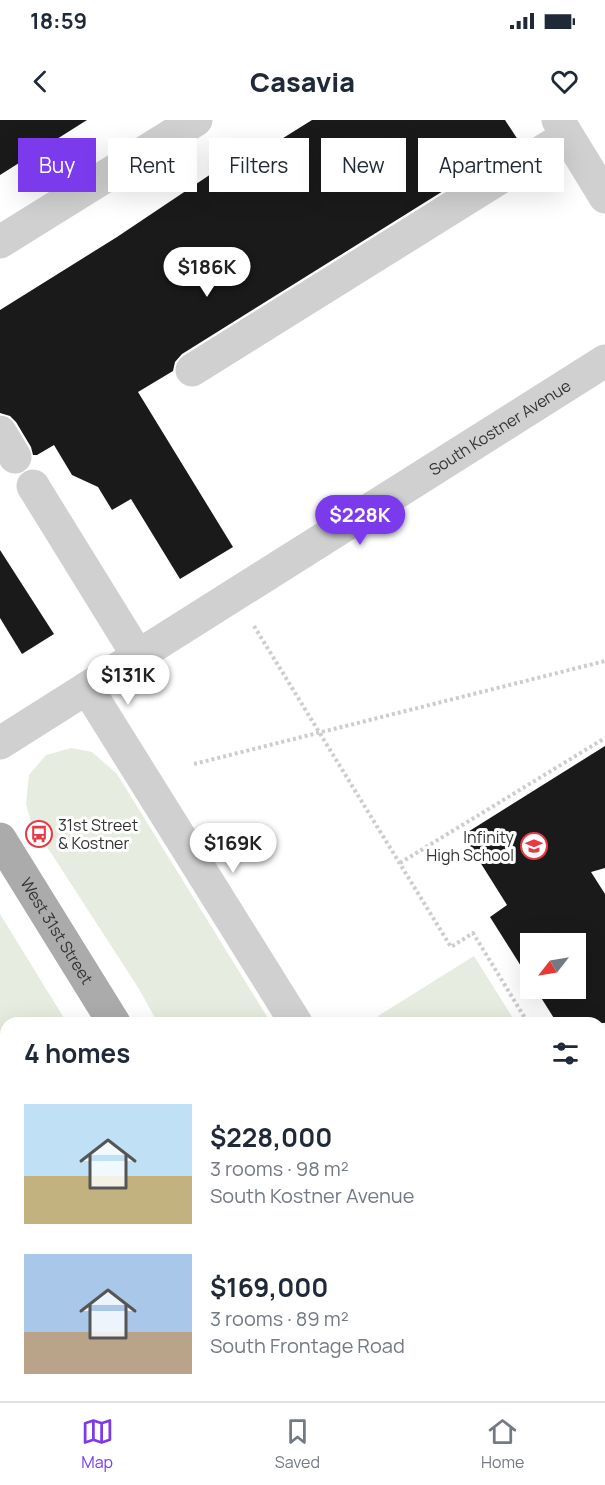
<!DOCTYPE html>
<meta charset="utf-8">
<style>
:root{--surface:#fff;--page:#f2f2f3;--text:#1f2937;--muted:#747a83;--line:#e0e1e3;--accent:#7c3aed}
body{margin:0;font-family:Manrope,sans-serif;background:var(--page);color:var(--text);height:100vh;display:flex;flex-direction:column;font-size:22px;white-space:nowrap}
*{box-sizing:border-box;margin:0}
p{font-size:20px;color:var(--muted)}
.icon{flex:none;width:33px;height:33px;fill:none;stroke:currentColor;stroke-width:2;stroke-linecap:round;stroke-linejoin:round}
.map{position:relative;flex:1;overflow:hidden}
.details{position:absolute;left:0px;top:897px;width:606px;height:384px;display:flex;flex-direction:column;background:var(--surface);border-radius:18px 18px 0 0;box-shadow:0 6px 24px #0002}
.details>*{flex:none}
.top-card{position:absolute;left:18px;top:18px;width:570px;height:54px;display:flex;gap:12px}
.needle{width:39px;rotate:239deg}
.buttons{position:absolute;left:520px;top:813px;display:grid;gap:12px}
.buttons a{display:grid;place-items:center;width:66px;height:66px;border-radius:0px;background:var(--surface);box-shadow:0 6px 24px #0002;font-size:30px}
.price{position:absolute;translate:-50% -51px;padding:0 14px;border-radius:21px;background:#fff;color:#222;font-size:20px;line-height:39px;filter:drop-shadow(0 2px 3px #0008)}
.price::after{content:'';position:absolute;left:50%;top:36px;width:18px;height:14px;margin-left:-9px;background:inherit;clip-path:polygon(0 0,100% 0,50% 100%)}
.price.on{background:var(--accent);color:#fff}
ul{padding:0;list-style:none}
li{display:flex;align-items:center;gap:18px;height:150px;padding:0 24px}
li span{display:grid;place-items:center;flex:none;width:168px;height:120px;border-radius:0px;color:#555}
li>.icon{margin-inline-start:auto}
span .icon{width:72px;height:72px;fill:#fffc;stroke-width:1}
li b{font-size:26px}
h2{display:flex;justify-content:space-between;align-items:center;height:72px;padding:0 24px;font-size:26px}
.pill{padding:0 21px;border-radius:0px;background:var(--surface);box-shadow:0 6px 24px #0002;font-size:21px;line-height:54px}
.pill.on{background:var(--accent);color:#fff}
.status{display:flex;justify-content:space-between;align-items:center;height:42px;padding:0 30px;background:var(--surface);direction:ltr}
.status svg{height:16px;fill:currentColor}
header{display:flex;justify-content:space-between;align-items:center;height:78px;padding:0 24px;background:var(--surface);font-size:27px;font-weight:800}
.tabs{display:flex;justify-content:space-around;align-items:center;height:84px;border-top:2px solid var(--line);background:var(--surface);font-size:16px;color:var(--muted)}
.tabs a{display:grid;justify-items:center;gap:3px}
.tabs .on{color:var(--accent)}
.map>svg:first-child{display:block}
</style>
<div class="status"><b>18:59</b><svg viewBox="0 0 49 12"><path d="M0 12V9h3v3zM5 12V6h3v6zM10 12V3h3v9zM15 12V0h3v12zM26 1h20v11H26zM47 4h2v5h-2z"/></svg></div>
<header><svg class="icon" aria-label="back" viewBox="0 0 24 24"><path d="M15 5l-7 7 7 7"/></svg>Casavia<svg class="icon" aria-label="heart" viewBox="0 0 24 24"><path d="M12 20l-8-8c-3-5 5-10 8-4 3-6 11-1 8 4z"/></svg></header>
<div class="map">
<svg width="605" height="1281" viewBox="0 0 605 1281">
<rect width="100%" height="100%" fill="#fff"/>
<!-- green -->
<g fill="#e6ecdf">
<polygon points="71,628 92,632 117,654 271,903 158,903 139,869 31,702 26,684 29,655 46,635"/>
<polygon points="0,794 67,903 6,903 6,1017 0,1007"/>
<polygon points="474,836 516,903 383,903 378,896"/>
<polygon points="600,1038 605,1046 605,1194 600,1197"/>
<polygon points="165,1275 305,1275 309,1281 169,1281"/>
<polygon points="377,1275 499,1275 500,1281 381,1281"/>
</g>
<!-- building -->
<g fill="#1a1a1a">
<polygon points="0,0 87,0 0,55"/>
<polygon points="312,0 505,0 520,23 182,234 175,242 173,251 138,272 233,427 180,459 131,379 112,390 98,367 72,355 54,325 37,335 33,335 31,327 16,302 10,296 0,293 0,190 117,117 223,46 227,53"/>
<polygon points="0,430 54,514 22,534 0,498"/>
<polygon points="605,626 605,748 591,752 605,774 605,903 557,903 535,868 576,868 576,824 531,824 531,862 490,797 507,785 463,715"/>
</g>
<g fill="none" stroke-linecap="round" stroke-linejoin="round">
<!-- path -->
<g stroke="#cdcdcd" stroke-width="4" stroke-dasharray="3 3" stroke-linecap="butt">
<polyline points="254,506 451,827 473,813 528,903"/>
<polyline points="194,644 605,541"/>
<polyline points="400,743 605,618"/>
<polyline points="600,1022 605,1030"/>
</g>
<!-- minor -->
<g stroke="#d0d0d0" stroke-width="33">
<polyline points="558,0 605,77"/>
<polyline points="0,122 196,0"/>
<polyline points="192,250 567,16"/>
<polyline points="0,312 15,337"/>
<polyline points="33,366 138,536"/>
<polyline points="87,568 296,903"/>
<path id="s1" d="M0 623 605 241"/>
<polyline points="0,1035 6,1045"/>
<polyline points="0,1120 6,1130"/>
<polyline points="97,1275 100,1281"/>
<polyline points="147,1275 151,1281"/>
<polyline points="529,1275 533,1281"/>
</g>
<!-- major -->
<g stroke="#ababab" stroke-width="33">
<path id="s2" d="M0 719 114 903"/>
<polyline points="340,1275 344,1281"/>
</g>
</g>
<!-- icons -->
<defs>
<symbol id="bus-ring" viewBox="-11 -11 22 22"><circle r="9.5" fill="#fff" stroke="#e63946" stroke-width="1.5"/><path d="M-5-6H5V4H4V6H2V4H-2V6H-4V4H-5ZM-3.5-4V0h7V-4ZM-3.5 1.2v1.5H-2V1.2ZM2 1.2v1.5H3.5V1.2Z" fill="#e63946"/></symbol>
<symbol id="school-ring" viewBox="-11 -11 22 22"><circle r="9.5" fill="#fff" stroke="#e63946" stroke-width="1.5"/><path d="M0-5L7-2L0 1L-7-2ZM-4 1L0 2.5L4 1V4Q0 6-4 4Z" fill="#e63946"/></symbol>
</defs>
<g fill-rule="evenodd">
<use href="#bus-ring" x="24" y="699" width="30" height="30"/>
<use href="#school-ring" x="519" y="711" width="30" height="30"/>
</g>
<g text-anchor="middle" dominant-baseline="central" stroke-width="6" stroke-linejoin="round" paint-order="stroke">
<!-- street labels -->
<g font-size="16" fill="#333" stroke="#fff">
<text stroke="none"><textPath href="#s1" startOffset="591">South Kostner Avenue</textPath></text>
<text stroke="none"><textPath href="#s2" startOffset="108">West 31st Street</textPath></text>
</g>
<!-- poi labels -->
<g font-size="16" fill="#333" stroke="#fff" text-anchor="start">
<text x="58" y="705">31st Street<tspan x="58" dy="18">&amp; Kostner</tspan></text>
<text x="514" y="717" text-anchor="end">Infinity<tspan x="514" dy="18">High School</tspan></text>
</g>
</g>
</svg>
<div class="buttons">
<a><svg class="needle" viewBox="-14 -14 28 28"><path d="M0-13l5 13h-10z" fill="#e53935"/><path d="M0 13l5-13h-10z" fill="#747a83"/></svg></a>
</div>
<b class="price" style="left:207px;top:178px">$186K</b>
<b class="price on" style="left:360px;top:426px">$228K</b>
<b class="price" style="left:128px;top:586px">$131K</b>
<b class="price" style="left:233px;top:754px">$169K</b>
<div class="top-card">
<a class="pill on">Buy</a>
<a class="pill">Rent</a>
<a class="pill">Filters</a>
<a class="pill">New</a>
<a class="pill">Apartment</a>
</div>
<section class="details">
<h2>4 homes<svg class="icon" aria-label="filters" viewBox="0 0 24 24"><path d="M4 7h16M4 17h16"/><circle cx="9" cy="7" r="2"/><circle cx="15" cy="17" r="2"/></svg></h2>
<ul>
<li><span style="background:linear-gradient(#bfe0f5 60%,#c2b280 0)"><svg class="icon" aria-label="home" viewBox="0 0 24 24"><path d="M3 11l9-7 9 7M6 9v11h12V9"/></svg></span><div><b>$228,000</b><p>3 rooms · 98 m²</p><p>South Kostner Avenue</p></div></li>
<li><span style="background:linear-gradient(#a9c7e8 65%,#b9a48a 0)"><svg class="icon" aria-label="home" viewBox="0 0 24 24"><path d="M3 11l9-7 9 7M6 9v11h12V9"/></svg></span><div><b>$169,000</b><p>3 rooms · 89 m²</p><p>South Frontage Road</p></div></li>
</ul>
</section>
</div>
<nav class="tabs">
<a class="on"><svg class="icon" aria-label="map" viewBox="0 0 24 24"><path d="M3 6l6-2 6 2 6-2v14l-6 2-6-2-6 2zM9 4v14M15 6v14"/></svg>Map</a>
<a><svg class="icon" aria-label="saved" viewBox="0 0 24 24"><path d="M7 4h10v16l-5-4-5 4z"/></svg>Saved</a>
<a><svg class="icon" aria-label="home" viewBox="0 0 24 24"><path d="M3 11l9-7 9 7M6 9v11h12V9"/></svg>Home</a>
</nav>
